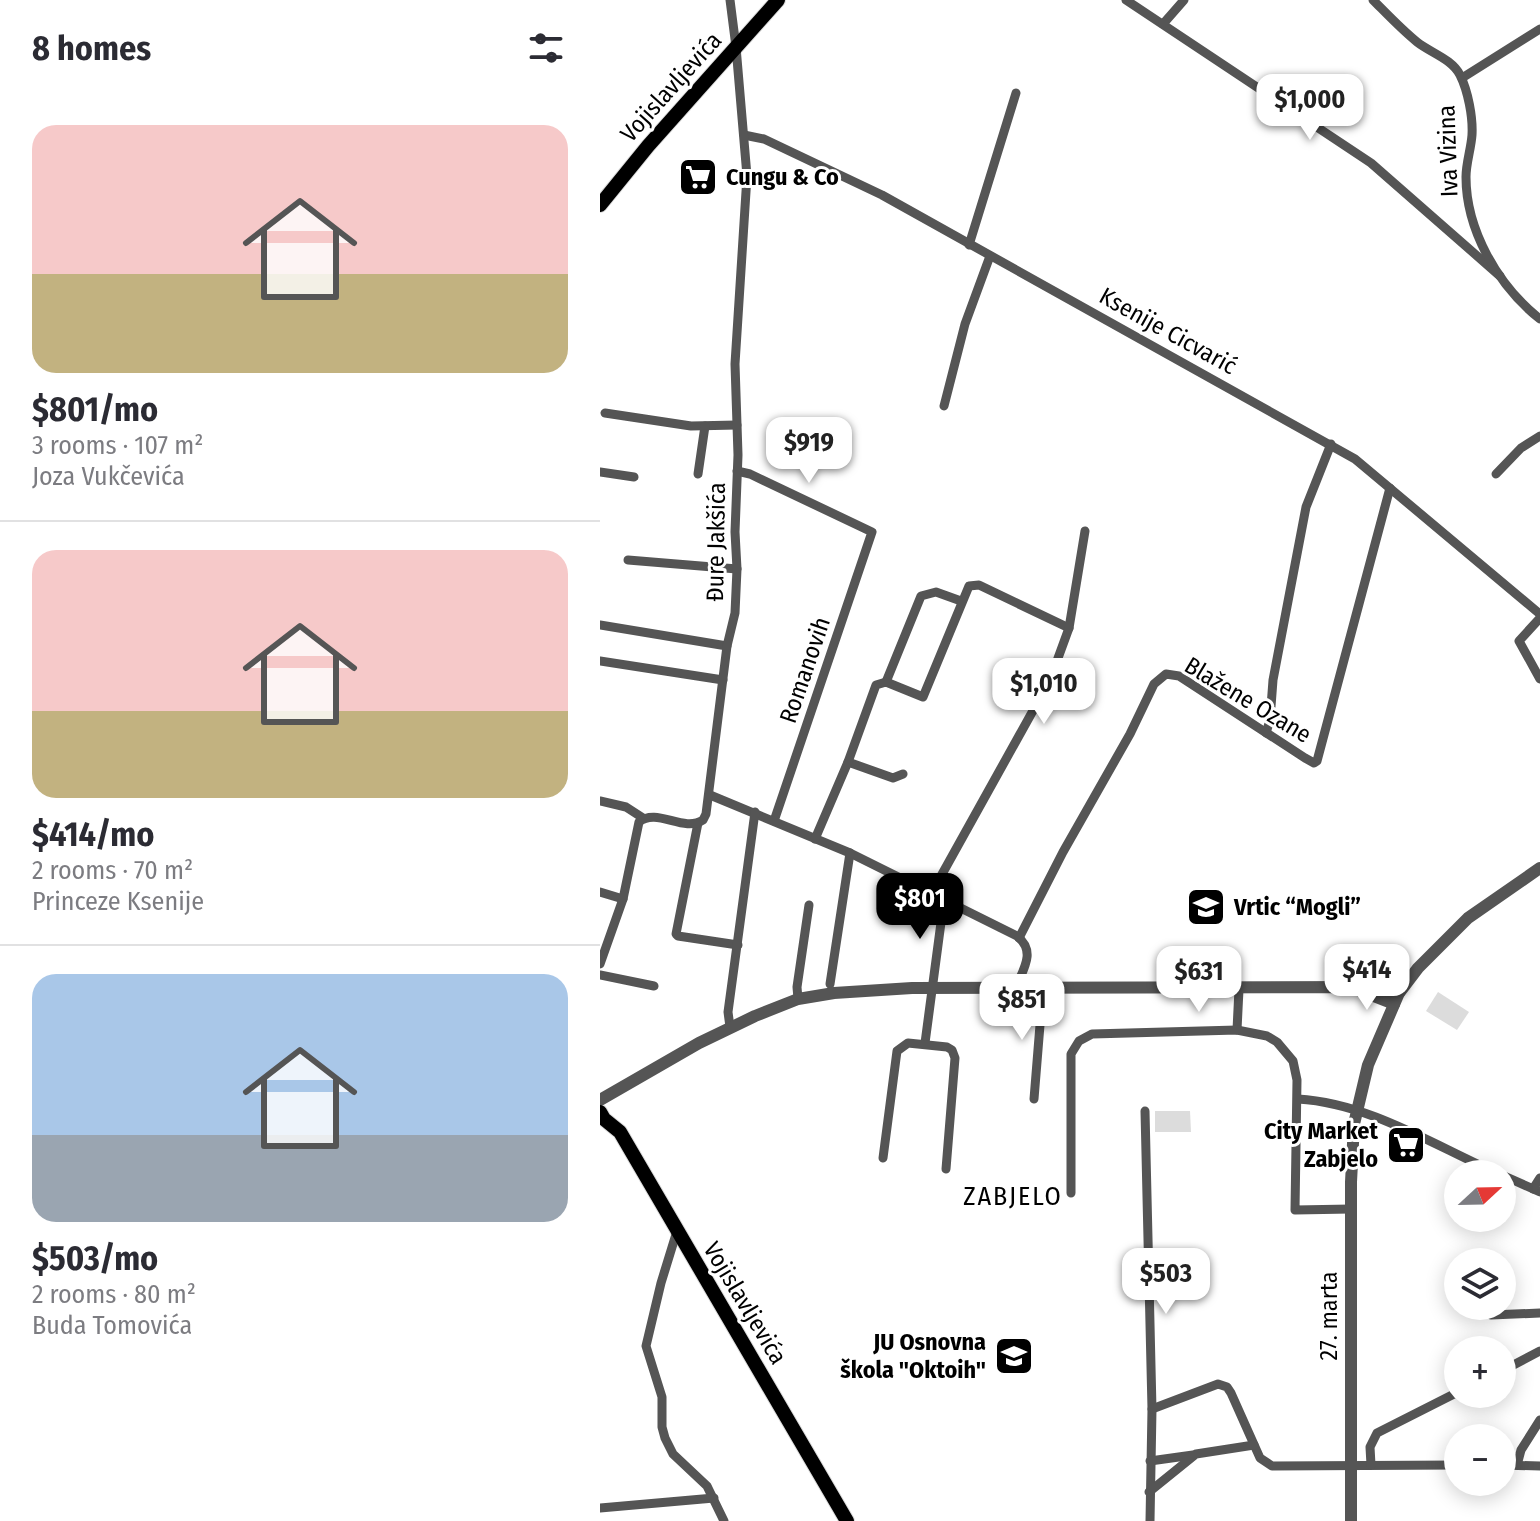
<!DOCTYPE html>
<meta charset="utf-8">
<style>
:root{--surface:#fff;--page:#f7f7f7;--text:#2b2b33;--muted:#7c7c81;--line:#e1e1e2;--accent:#000}
body{margin:0;font-family:"Fira Sans Condensed",sans-serif;background:var(--page);color:var(--text);height:100vh;display:flex;flex-direction:column;font-size:30px;white-space:nowrap}
*{box-sizing:border-box;margin:0}
p{font-size:26px;color:var(--muted)}
.icon{flex:none;width:44px;height:44px;fill:none;stroke:currentColor;stroke-width:2;stroke-linecap:round;stroke-linejoin:round}
.map{position:relative;flex:1;overflow:hidden}
.drawer{display:flex;flex-direction:column;background:var(--surface);width:600px}
.drawer>*{flex:none}
.needle{width:52px;rotate:68deg}
.fabs{position:absolute;left:844px;top:1160px;display:grid;gap:16px}
.fabs a{display:grid;place-items:center;width:72px;height:72px;border-radius:50%;background:var(--surface);box-shadow:0 4px 20px #0003;font-size:40px}
.price{position:absolute;translate:-50% -68px;padding:0 18px;border-radius:16px;background:#fff;color:#222;font-size:26px;line-height:52px;filter:drop-shadow(0 2px 4px #0008)}
.price::after{content:'';position:absolute;left:50%;top:48px;width:24px;height:18px;margin-left:-12px;background:inherit;clip-path:polygon(0 0,100% 0,50% 100%)}
.price.current{background:var(--accent);color:#fff}
ul{padding:0;list-style:none}
li{display:grid;align-content:center;gap:16px;height:424px;padding:0 32px}
li+li{border-top:2px solid var(--line)}
li span{display:grid;place-items:center;height:248px;border-radius:24px;color:#555}
li>.icon{margin-inline-start:auto}
span .icon{width:144px;height:144px;fill:#fffc;stroke-width:1}
li b{font-size:34px}
h2{display:flex;justify-content:space-between;align-items:center;height:96px;padding:0 32px;font-size:34px}
main{display:flex;flex:1;min-height:0}
.map>svg:first-child{display:block}
</style>
<main>
<section class="drawer">
<h2>8 homes<svg class="icon" aria-label="filters" viewBox="0 0 24 24"><path d="M4 7h16M4 17h16"/><circle cx="9" cy="7" r="2"/><circle cx="15" cy="17" r="2"/></svg></h2>
<ul>
<li><span style="background:linear-gradient(#f6c9c9 60%,#c2b280 0)"><svg class="icon" aria-label="home" viewBox="0 0 24 24"><path d="M3 11l9-7 9 7M6 9v11h12V9"/></svg></span><div><b>$801/mo</b><p>3 rooms · 107 m²</p><p>Joza Vukčevića</p></div></li>
<li><span style="background:linear-gradient(#f6c9c9 65%,#c2b280 0)"><svg class="icon" aria-label="home" viewBox="0 0 24 24"><path d="M3 11l9-7 9 7M6 9v11h12V9"/></svg></span><div><b>$414/mo</b><p>2 rooms · 70 m²</p><p>Princeze Ksenije</p></div></li>
<li><span style="background:linear-gradient(#a9c7e8 65%,#9aa5b1 0)"><svg class="icon" aria-label="home" viewBox="0 0 24 24"><path d="M3 11l9-7 9 7M6 9v11h12V9"/></svg></span><div><b>$503/mo</b><p>2 rooms · 80 m²</p><p>Buda Tomovića</p></div></li>
</ul>
</section>
<div class="map">
<svg width="940" height="1521" viewBox="0 0 940 1521">
<rect width="100%" height="100%" fill="#fff"/>
<!-- green -->
<g fill="#dcdcdc">
<polygon points="838,992 869,1012 857,1030 826,1011"/>
<polygon points="555,1111 590,1111 591,1132 555,1132"/>
</g>
<g fill="none" stroke-linecap="round" stroke-linejoin="round">
<defs>
<g id="primary">
<polyline points="0,205 48,146 178,0"/>
<polyline points="0,1112 4,1119 20,1132 247,1521"/>
</g>
</defs>
<!-- primary casing -->
<use href="#primary" stroke="#dbdbdb" stroke-width="16"/>
<!-- minor -->
<g stroke="#555" stroke-width="9">
<polyline points="526,0 771,163 900,276"/>
<path d="M773 0C787 14 801 29 817 42 831 53 852 59 860 75 868 91 873 117 872 135 871 149 866 163 866 177 866 230 898 286 940 319"/>
<polyline points="563,24 584,0"/>
<polyline points="862,78 940,29"/>
<polyline points="144,135 164,139 282,195 755,459 940,614"/>
<polyline points="369,245 416,93"/>
<polyline points="344,406 365,324 390,256"/>
<polyline points="5,413 91,426 137,425"/>
<polyline points="137,471 150,474 272,532 174,821"/>
<polyline points="0,472 34,477"/>
<polyline points="98,474 105,426"/>
<polyline points="896,474 921,448 940,436"/>
<polyline points="28,560 137,569"/>
<polyline points="940,618 919,641 940,679"/>
<polyline points="0,625 127,646"/>
<polyline points="0,661 123,680"/>
<polyline points="286,682 321,596 336,592 361,601"/>
<polyline points="666,733 670,720 673,680 706,507 731,444"/>
<polyline points="248,762 293,778 303,774"/>
<path d="M110 795 250 853 417 936C436 951 424 968 416 987"/>
<polyline points="0,801 26,807 43,818"/>
<polyline points="98,823 76,934 78,936 138,945"/>
<polyline points="215,839 248,762 276,685 286,682 323,697 369,586 379,585 469,628"/>
<polyline points="0,892 23,899"/>
<polyline points="331,894 450,680 469,628 485,531"/>
<polyline points="419,938 463,852 530,734 554,684 566,674 579,676 705,758 714,763 717,761 790,488"/>
<path d="M0 964 23 899 39 822C57 807 83 833 103 820L106 814 127 646 135 613 137 569 135 532 138 455 135 364 147 176 136 47 130 0"/>
<polyline points="0,975 54,986"/>
<polyline points="230,984 250,853"/>
<polyline points="198,999 197,987 209,905"/>
<polyline points="130,1027 128,1012 155,812"/>
<polyline points="637,1030 639,989"/>
<polyline points="325,1043 344,900"/>
<polyline points="434,1099 443,988"/>
<path d="M698 1099C769 1103 835 1146 899 1174"/>
<polyline points="545,1111 552,1409 550,1521"/>
<polyline points="283,1158 297,1051 308,1043 347,1047 352,1050 355,1058 346,1169"/>
<polyline points="902,1175 940,1192"/>
<polyline points="933,1189 940,1178"/>
<polyline points="471,1193 471,1054 479,1041 492,1034 637,1030 667,1036 677,1042 693,1061 697,1080 695,1210 751,1209"/>
<polyline points="77,1231 61,1283 46,1346 62,1397 62,1427 65,1438 73,1454 107,1486 124,1521"/>
<polyline points="891,1315 940,1313"/>
<polyline points="902,1371 940,1351"/>
<polyline points="552,1409 618,1384 627,1387 631,1393 660,1458 672,1466 858,1465"/>
<polyline points="550,1461 593,1455"/>
<polyline points="771,1465 770,1447 777,1433 858,1392"/>
<polyline points="902,1465 940,1466"/>
<polyline points="917,1465 921,1450 940,1420"/>
<polyline points="549,1492 596,1454 654,1445"/>
<polyline points="0,1508 114,1498"/>
</g>
<!-- tertiary -->
<g stroke="#555" stroke-width="12">
<polyline points="758,990 794,1004"/>
<polyline points="0,1100 99,1043 155,1016 198,999 234,993 312,988 771,987 799,993"/>
<polyline points="751,1521 751,1182 754,1124 768,1065 799,993 818,968 868,918 940,868"/>
</g>
<!-- primary -->
<use href="#primary" stroke="#000" stroke-width="14"/>
</g>
<!-- icons -->
<defs>
<symbol id="supermarket-square" viewBox="-11 -11 22 22"><rect x="-9" y="-9" width="18" height="18" rx="4" fill="#000" stroke="#fff"/><path d="M-6-5.5h2.5l.6 2H6L4.5 2H-2.5L-4.4-4H-6ZM-1.5 3.2a1.3 1.3 0 1 0 .1 0ZM3 3.2a1.3 1.3 0 1 0 .1 0Z" fill="#fff"/></symbol>
<symbol id="school-square" viewBox="-11 -11 22 22"><rect x="-9" y="-9" width="18" height="18" rx="4" fill="#000" stroke="#fff"/><path d="M0-5L7-2L0 1L-7-2ZM-4 1L0 2.5L4 1V4Q0 6-4 4Z" fill="#fff"/></symbol>
</defs>
<g fill-rule="evenodd">
<use href="#supermarket-square" x="76" y="155" width="44" height="44"/>
<use href="#school-square" x="584" y="885" width="44" height="44"/>
<use href="#supermarket-square" x="784" y="1123" width="44" height="44"/>
<use href="#school-square" x="392" y="1334" width="44" height="44"/>
</g>
<g text-anchor="middle" dominant-baseline="central" stroke-width="6" stroke-linejoin="round" paint-order="stroke">
<!-- street labels -->
<g font-size="24" fill="#000" stroke="#fff">
<text transform="translate(71 87) rotate(-48)">Vojislavljevića</text>
<text transform="translate(848 151) rotate(-92)">Iva Vizina</text>
<text transform="translate(568 331) rotate(29)">Ksenije Cicvarić</text>
<text transform="translate(116 542) rotate(-89)">Đure Jakšića</text>
<text transform="translate(205 670) rotate(-71)">Romanovih</text>
<text transform="translate(648 700) rotate(31)">Blažene Ozane</text>
<text transform="translate(145 1303) rotate(59)">Vojislavljevića</text>
<text transform="translate(729 1316) rotate(-90)">27. marta</text>
</g>
<!-- poi labels -->
<g font-size="24" font-weight="bold" fill="#000" stroke="#fff" text-anchor="start">
<text x="126" y="177">Cungu &amp; Co</text>
<text x="634" y="907">Vrtic “Mogli”</text>
<text x="778" y="1131" text-anchor="end">City Market<tspan x="778" dy="28">Zabjelo</tspan></text>
<text x="386" y="1342" text-anchor="end">JU Osnovna<tspan x="386" dy="28">škola "Oktoih"</tspan></text>
</g>
<!-- neighbourhood labels -->
<g font-size="26" letter-spacing="2" fill="#000" stroke="#fff">
<text x="413" y="1196">ZABJELO</text>
</g>
</g>
</svg>
<div class="fabs">
<a><svg class="needle" viewBox="-14 -14 28 28"><path d="M0-13l5 13h-10z" fill="#e53935"/><path d="M0 13l5-13h-10z" fill="#7c7c81"/></svg></a>
<a><svg class="icon" aria-label="layers" viewBox="0 0 24 24"><path d="M12 4l9 5-9 5-9-5zM3 14l9 5 9-5"/></svg></a>
<a>+</a>
<a>−</a>
</div>
<b class="price" style="left:710px;top:142px">$1,000</b>
<b class="price" style="left:209px;top:485px">$919</b>
<b class="price" style="left:444px;top:726px">$1,010</b>
<b class="price current" style="left:320px;top:941px">$801</b>
<b class="price" style="left:767px;top:1012px">$414</b>
<b class="price" style="left:599px;top:1014px">$631</b>
<b class="price" style="left:422px;top:1042px">$851</b>
<b class="price" style="left:566px;top:1316px">$503</b>
</div>
</main>
